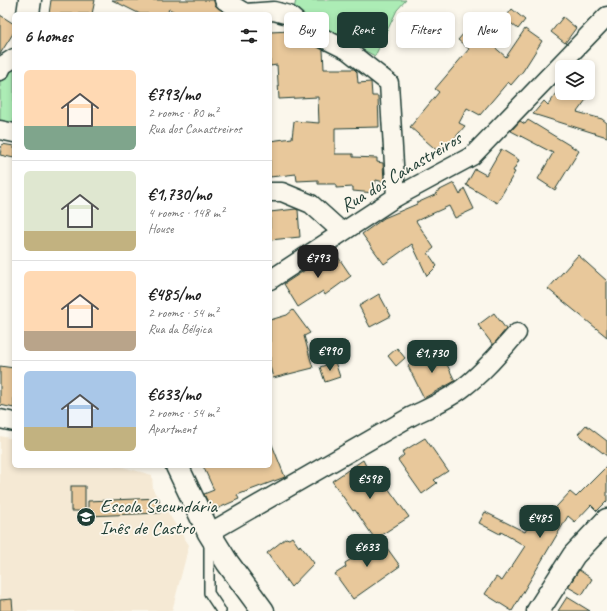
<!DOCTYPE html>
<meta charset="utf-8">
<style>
:root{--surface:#fff;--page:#f2f2f2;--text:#222;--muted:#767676;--line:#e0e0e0;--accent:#1f3d34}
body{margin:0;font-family:Caveat,sans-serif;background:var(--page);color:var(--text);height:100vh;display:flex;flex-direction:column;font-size:15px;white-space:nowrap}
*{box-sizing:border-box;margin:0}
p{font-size:13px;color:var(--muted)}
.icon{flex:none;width:22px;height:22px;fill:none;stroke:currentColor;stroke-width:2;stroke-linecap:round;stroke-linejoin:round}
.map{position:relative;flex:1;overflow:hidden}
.side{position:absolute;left:12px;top:12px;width:260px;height:456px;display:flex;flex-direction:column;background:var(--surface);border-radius:6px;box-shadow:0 2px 6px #0003}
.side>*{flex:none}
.guide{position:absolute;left:284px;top:12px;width:263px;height:36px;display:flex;gap:8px}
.fabs{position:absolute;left:555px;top:60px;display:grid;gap:8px}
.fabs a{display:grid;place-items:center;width:40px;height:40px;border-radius:6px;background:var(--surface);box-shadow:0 2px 6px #0003;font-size:20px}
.price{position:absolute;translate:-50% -34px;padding:0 9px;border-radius:8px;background:var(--accent);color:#fff;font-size:13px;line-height:26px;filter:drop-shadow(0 1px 2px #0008)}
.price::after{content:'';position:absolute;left:50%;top:24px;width:12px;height:9px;margin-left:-6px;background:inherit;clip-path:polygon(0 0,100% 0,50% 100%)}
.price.on{background:#222;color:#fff}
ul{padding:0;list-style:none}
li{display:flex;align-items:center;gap:12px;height:100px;padding:0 12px}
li+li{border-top:1px solid var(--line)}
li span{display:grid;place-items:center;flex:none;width:112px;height:80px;border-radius:6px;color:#555}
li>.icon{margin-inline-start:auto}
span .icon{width:48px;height:48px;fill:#fffc;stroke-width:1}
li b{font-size:17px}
h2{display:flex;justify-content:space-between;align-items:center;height:48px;padding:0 12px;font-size:17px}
.pill{padding:0 14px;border-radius:6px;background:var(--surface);box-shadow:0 2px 6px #0003;font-size:14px;line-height:36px}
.pill.on{background:var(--accent);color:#fff}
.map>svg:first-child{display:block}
</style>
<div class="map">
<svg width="607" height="611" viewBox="0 0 607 611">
<rect width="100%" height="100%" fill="#fbf7ec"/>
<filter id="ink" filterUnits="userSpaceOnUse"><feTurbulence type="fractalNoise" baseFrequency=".025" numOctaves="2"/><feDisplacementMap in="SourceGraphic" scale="8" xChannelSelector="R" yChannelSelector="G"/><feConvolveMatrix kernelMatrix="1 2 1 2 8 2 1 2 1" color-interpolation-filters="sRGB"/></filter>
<g filter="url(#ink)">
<!-- built -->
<polygon fill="#f5e9d4" points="0,436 14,439 14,466 119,466 152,475 153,490 189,545 172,611 0,611"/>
<!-- green -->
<g fill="#acecb5" stroke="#669474">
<polygon points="296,0 406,0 397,10 375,56 293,13"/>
<polygon points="14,70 14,127 0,124 0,80 5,71"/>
</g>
<!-- building -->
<g fill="#e8c89b" stroke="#1f3d34">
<polygon points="51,0 95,0 92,14 49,14"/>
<polygon points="112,0 214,0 215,5 227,14 179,14 169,9 167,14 140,14"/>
<polygon points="512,9 525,20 518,29 505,18"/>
<polygon points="0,15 14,24 14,32 0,54"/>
<polygon points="563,17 576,28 565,43 551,32"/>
<polygon points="470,26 506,57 525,29 542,41 523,71 511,85 508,82 480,115 467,108 459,123 465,126 441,154 410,127 439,92 435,89 469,49 458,40"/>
<polygon points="291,31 296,35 296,43 308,42 323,50 324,69 354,69 357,72 358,83 371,82 372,96 378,96 379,127 335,128 335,154 353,154 353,157 377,158 377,162 383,163 384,182 376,180 374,193 353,191 353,187 336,188 336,184 318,184 318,180 297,181 296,174 270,177 270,141 292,138 294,121 319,123 318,97 279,99 277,65 270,66 270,32"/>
<polygon points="557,93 591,93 577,112 602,119 607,123 607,137 533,114 544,101 548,105"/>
<polygon points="528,120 579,151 555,190 538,179 553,153 511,131 520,121 525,124"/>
<polygon points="2,144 14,146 14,158 0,155"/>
<polygon points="501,149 519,160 513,171 515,172 497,203 466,185 475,169 486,175"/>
<polygon points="454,183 460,195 464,188 474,209 455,218 449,206 416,221 434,248 428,253 437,266 427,276 412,244 384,264 362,234 384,218 417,204 417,203 437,194 436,192"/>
<polygon points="296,209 298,210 300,237 270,240 270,212"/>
<polygon points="334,251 351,276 325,295 323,291 298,307 284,284"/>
<polygon points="578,255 607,281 607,337 548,289"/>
<polygon points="379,294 391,316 370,327 359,306"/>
<polygon points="293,310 310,333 304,336 313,368 273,378 270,366 270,320 287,315"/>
<polygon points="494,313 506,329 493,345 478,325"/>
<polygon points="397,348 405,358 396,366 388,356"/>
<polygon points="440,350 455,381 424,398 408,366"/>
<polygon points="335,362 340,377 325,382 320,367"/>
<polygon points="0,366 14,368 14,408 0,405"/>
<polygon points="586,425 607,441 607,456 578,434"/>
<polygon points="425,438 448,471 434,480 437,483 422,494 398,460 404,455 402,452"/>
<polygon points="270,442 271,442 285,477 237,495 239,499 212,511 204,494 214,490 203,466 270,466"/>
<polygon points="363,460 369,472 371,470 379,482 381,481 387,489 388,488 409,517 375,539 355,510 353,511 332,481"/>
<polygon points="607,466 607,501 597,511 591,505 575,522 568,516 512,611 485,594 496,577 502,581 525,546 501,532 500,534 479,523 485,512 525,532 536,513 545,519 570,492 576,497"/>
<rect x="71" y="486" width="14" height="25"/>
<polygon points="159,498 160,513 88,516 88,501"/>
<polygon points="292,537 299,547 300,545 314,563 291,587 267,553 286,538 289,539"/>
<polygon points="379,537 400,566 353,599 335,574 346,567 345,563 358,555 357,553"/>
<polygon points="579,570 592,579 582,595 568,587"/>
<polygon points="567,597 590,611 558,611"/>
<polygon points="12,599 13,611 0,611 0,600"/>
</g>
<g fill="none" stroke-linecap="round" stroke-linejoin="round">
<defs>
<polyline id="service" points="209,542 209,593 221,611"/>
<g id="minor">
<polyline points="224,0 245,13 274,11 289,15 305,29 347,50 389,83 396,197"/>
<polyline points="0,71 3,65 14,58"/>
<polyline points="0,130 14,133"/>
<polyline points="270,192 282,192 311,204 342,232"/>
<polyline points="270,280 396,197 472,156 607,16"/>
<polyline points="0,419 14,422"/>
<path d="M209 533 410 417C428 408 448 400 464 387 484 372 500 352 517 333"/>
</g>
<g id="tertiary">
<polyline points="28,14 30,0"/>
<polyline points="177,466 209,533 227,562 263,611"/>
</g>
<polyline id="secondary" points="538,611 574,555 607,520"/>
</defs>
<!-- service casing -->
<use href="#service" stroke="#1f3d34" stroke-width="12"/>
<!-- minor casing -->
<use href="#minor" stroke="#1f3d34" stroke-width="21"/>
<!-- tertiary casing -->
<use href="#tertiary" stroke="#1f3d34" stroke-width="25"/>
<!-- secondary casing -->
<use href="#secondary" stroke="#1f3d34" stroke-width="25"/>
<!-- service -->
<use href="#service" stroke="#fbf7ec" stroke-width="9"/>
<!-- minor -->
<use href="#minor" stroke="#fbf7ec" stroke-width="18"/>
<!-- tertiary -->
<use href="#tertiary" stroke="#fbf7ec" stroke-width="22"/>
<!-- secondary -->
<use href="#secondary" stroke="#fbf7ec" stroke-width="22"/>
</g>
</g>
<!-- icons -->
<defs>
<symbol id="school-disc" viewBox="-11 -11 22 22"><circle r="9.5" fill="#1f3d34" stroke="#fbf7ec"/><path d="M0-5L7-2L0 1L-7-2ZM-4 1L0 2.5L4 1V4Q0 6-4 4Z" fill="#fff"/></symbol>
</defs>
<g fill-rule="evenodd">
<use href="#school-disc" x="75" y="506" width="22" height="22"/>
</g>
<g text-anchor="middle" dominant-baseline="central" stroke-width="3.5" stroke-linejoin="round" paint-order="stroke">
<!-- street labels -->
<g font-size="19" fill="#1f3d34" stroke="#fbf7ec">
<text transform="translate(401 172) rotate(-31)">Rua dos Canastreiros</text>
</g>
<!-- poi labels -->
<g font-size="19" fill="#1f3d34" stroke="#fbf7ec" text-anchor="start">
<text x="100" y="506">Escola Secundária<tspan x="100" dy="22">Inês de Castro</tspan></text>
</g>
</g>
</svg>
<div class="fabs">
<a><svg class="icon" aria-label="layers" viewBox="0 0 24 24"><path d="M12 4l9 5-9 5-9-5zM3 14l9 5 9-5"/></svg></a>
</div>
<b class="price on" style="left:318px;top:279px">€793</b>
<b class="price" style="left:330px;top:372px">€990</b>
<b class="price" style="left:432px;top:374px">€1,730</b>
<b class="price" style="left:370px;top:500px">€598</b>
<b class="price" style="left:540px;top:539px">€485</b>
<b class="price" style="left:367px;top:568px">€633</b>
<div class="guide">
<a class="pill">Buy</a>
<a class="pill on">Rent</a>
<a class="pill">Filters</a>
<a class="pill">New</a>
</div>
<section class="side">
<h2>6 homes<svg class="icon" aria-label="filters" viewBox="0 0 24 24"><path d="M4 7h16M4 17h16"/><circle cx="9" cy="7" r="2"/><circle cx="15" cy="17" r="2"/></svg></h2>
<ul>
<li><span style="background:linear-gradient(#ffd9b3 70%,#7fa58c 0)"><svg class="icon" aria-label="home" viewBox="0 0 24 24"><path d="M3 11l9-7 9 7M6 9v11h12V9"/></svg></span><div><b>€793/mo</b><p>2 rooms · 80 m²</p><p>Rua dos Canastreiros</p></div></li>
<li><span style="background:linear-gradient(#dfe7d0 75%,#c2b280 0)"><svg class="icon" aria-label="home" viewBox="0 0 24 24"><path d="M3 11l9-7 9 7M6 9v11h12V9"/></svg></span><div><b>€1,730/mo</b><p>4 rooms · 148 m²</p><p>House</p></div></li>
<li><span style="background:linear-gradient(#ffd9b3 75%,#b9a48a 0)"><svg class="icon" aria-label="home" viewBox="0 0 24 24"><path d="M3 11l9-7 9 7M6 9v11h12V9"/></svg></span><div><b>€485/mo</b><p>2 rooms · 54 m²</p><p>Rua da Bélgica</p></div></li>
<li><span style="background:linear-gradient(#a9c7e8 70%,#c2b280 0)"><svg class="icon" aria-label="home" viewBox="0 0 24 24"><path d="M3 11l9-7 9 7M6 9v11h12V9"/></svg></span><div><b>€633/mo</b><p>2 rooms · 54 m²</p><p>Apartment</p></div></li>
</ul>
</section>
</div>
